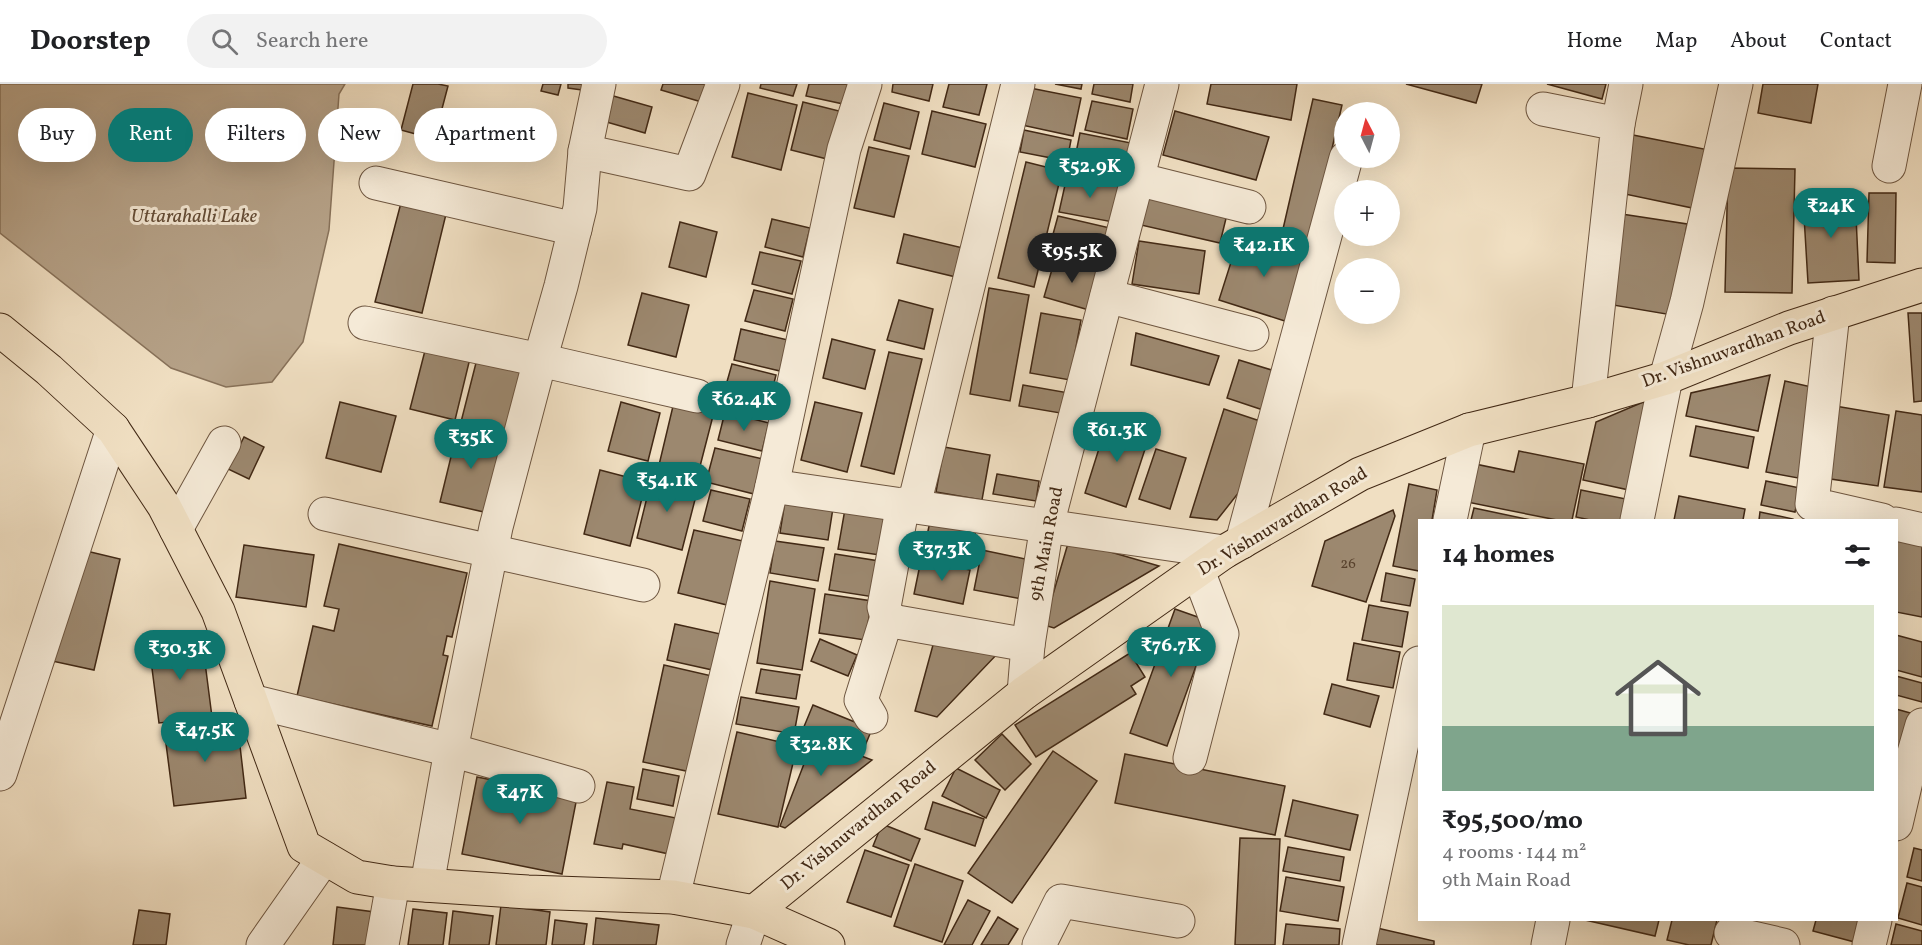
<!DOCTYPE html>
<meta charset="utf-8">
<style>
:root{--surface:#fff;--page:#f2f2f2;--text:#202124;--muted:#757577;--line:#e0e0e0;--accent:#0f766e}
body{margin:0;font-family:Vollkorn,serif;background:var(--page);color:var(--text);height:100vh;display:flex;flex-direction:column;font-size:22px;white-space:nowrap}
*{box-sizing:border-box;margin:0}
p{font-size:20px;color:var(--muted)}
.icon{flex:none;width:33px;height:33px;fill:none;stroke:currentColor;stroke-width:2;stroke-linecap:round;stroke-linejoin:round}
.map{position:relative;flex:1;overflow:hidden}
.panel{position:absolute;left:1418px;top:435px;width:480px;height:402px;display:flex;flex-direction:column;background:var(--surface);border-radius:0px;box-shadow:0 6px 24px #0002}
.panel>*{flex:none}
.top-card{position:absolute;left:18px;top:24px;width:570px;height:54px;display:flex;gap:12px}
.needle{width:39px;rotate:354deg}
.tools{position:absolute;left:1334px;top:18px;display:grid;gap:12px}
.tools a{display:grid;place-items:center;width:66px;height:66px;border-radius:50%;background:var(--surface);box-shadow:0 6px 24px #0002;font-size:30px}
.price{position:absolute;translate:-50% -51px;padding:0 14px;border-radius:21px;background:var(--accent);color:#fff;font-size:20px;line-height:39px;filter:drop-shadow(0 2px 3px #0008)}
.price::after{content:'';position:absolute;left:50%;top:36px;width:18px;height:14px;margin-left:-9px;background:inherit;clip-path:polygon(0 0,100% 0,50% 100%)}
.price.active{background:#222;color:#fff}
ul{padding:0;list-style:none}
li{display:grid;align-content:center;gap:12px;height:318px;padding:0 24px}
li span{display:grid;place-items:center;height:186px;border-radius:0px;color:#555}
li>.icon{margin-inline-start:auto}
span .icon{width:108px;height:108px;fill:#fffc;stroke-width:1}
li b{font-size:26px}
h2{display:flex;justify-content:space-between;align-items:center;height:72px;padding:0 24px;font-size:26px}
.chip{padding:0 21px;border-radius:27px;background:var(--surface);box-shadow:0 6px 24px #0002;font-size:21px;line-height:54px}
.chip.active{background:var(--accent);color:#fff}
header{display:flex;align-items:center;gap:36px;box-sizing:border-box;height:84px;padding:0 30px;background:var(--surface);border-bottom:2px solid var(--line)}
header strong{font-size:28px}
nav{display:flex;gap:33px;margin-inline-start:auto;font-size:21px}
.search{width:420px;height:54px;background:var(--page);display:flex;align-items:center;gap:15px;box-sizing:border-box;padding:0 21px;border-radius:33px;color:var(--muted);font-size:22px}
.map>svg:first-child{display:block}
</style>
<header>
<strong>Doorstep</strong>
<div class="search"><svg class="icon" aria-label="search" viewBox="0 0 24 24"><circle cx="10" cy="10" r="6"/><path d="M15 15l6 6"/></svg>Search here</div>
<nav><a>Home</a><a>Map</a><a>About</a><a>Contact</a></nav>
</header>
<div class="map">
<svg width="1922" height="861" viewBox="0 0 1922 861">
<rect width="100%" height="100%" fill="#f0dfc2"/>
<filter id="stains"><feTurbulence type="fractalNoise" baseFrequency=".00333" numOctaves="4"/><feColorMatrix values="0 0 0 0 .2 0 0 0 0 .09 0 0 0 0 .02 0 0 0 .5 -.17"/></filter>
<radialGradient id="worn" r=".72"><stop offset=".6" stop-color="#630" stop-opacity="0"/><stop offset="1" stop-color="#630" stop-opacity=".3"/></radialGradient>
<!-- water -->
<polygon fill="#b5a187" stroke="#877159" stroke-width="1.5" points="0,0 345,0 339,10 329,146 303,258 272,298 226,303 171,284 0,149"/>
<!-- building -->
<g fill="#9c886f" stroke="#422915" stroke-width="1.5">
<polygon points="413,0 438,0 448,2 434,55 401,46"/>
<polygon points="543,0 561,0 558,11 541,7"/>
<polygon points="568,0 590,0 589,7 568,4"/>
<polygon points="663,0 710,0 705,19 661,6"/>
<polygon points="761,0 797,0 793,12 760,4"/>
<polygon points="809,0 853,0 848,21 806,12"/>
<polygon points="893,0 933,0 929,17 892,8"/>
<polygon points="949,0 987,0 979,31 943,23"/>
<polygon points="1055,0 1082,0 1081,5"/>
<polygon points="1094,0 1133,0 1130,18 1092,10"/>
<polygon points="1211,0 1297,0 1291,36 1207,20"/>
<polygon points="1406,0 1482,0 1476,19"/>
<polygon points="1547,0 1606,0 1602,15"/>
<polygon points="1763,0 1818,0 1811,39 1758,29"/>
<polygon points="1025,3 1081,14 1073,52 1017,40"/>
<polygon points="748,9 797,21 781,86 732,73"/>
<polygon points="610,11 652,23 645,49 603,37"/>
<polygon points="1313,15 1342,21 1309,165 1280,158"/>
<polygon points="1092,17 1133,25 1127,55 1085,46"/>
<polygon points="803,18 847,29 835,77 791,66"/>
<polygon points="884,19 919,28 910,65 874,56"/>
<polygon points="932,27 986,40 975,83 922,70"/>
<polygon points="1175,27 1269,53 1256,96 1163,71"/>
<polygon points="1024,46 1071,56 1067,77 1020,68"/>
<polygon points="1080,49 1131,59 1123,99 1072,89"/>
<polygon points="1633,51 1714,67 1702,126 1620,109"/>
<polygon points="869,63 909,72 894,133 854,124"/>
<polygon points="1026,78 1062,87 1034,203 998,194"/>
<polygon points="1728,84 1795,85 1792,209 1725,208"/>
<polygon points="1067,92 1121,102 1113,138 1059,128"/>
<polygon points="1149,104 1229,122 1220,159 1141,141"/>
<polygon points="1869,109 1896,109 1895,179 1867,178"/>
<polygon points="1855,112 1859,196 1808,199 1803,115"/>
<polygon points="402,115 447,126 422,229 375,218"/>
<polygon points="1615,129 1687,140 1672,231 1601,219"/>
<polygon points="1058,132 1110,144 1101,178 1049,165"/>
<polygon points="772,135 810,144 803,173 765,163"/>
<polygon points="680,138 717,148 706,193 669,183"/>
<polygon points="904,150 963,164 956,193 897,179"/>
<polygon points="1240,150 1309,173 1288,238 1219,216"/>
<polygon points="1139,157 1205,167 1199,210 1132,200"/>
<polygon points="760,168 801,177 792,210 752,200"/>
<polygon points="1055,175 1100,188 1089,226 1044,213"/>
<polygon points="989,204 1029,211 1010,317 970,310"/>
<polygon points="754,206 793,215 785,247 745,237"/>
<polygon points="642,209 689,221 676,273 628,261"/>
<polygon points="899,216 933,225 924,265 887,256"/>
<polygon points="1041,229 1081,236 1070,296 1030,289"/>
<polygon points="1908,229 1922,229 1922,317 1914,318"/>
<polygon points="741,245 788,256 780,287 734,276"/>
<polygon points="1136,249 1219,272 1209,301 1131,281"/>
<polygon points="428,255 472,266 455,336 410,325"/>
<polygon points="832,255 875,266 865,305 823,294"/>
<polygon points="889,268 922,275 894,390 861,382"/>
<polygon points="477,275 522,286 506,350 461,338"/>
<polygon points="1239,276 1278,288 1266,327 1227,314"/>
<polygon points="732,280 776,291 766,331 721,319"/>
<polygon points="1770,291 1758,347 1686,332 1691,309"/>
<polygon points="1785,297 1816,304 1798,394 1766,388"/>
<polygon points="1023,301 1069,309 1066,330 1019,322"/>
<polygon points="1648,316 1629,406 1583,396 1596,338"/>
<polygon points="340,318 396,332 381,388 326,374"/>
<polygon points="621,318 660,329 648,377 608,367"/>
<polygon points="674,318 714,328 698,390 659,381"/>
<polygon points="815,318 862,329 847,388 801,376"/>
<polygon points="1835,322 1889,331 1878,402 1824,394"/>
<polygon points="1224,325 1266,339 1247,398 1217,436 1190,433"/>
<polygon points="1896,327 1922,331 1922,408 1884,403"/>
<polygon points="725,328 769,339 762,367 718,356"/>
<polygon points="1108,336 1150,350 1126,423 1085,409"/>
<polygon points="1696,342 1754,353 1748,384 1690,372"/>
<polygon points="458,344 503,355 484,428 440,418"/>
<polygon points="244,353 264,363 249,395 228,385"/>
<polygon points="944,363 990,371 982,416 936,408"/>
<polygon points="715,364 763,375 754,410 706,398"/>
<polygon points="1156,365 1186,374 1170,425 1139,415"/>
<polygon points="1519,367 1584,380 1572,436 1557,436 1467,418 1475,380 1514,388"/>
<polygon points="600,386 646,398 630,462 584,450"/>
<polygon points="997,390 1039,397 1036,417 993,410"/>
<polygon points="652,393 698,404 682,466 637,454"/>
<polygon points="1766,397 1800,404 1795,428 1761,421"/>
<polygon points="1409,400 1437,406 1432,436 1419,436 1419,487 1393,482"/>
<polygon points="711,406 750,415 742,447 703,437"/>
<polygon points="1581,406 1631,416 1627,436 1590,436 1576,433"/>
<polygon points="1679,412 1745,425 1743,436 1674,436"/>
<polygon points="785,417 833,424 828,456 780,449"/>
<polygon points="1474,424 1531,436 1471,436"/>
<polygon points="845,425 894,433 887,472 838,465"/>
<polygon points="1393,426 1395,432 1366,518 1312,502 1325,457"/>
<polygon points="1760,428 1793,435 1793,436 1759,436"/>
<polygon points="930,437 976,446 970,476 924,467"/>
<polygon points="694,446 743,457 727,521 678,509"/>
<polygon points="1896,454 1922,460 1922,533 1896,528"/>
<polygon points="1069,456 1159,482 1054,544 1044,541"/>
<polygon points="775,457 824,464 818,497 770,489"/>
<polygon points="339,460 467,489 452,553 447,552 443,571 448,572 432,642 297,612 313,542 334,547 339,525 324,522"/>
<polygon points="244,461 314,471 306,523 236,513"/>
<polygon points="78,465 120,475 94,586 52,577"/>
<polygon points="982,466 1030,476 1022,515 974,506"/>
<polygon points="835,470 879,477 874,513 829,506"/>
<polygon points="921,476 970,486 963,520 914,510"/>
<polygon points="1386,489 1415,495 1410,522 1381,517"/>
<polygon points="770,497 815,505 802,586 757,579"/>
<polygon points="825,510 872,517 865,556 819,549"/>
<polygon points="1369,521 1408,528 1402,563 1362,556"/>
<polygon points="1175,525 1212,538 1167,662 1130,649"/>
<polygon points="675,540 725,551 717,587 667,576"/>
<polygon points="936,550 1001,566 937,633 915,627"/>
<polygon points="1896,551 1922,558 1922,593 1896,586"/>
<polygon points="202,555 212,633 159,639 149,561"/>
<polygon points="820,555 857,571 848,592 811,577"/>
<polygon points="1354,559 1400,568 1393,604 1347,596"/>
<polygon points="1130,569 1145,593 1131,602 1136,610 1036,673 1015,641"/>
<polygon points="664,581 712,592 691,688 643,678"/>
<polygon points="761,585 800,591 796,615 756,609"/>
<polygon points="1896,592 1922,599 1922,618 1896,611"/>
<polygon points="1332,600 1379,612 1370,643 1324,630"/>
<polygon points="741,613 799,623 794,650 736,640"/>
<polygon points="813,621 872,645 862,669 803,645"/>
<polygon points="1896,625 1914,630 1904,668 1896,665"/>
<polygon points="237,636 246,714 174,722 164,644"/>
<polygon points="737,648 797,662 778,743 718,730"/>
<polygon points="1002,650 1031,680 1005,706 975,676"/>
<polygon points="814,654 872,676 785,744 780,742"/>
<polygon points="1053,667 1097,697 1012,819 968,789"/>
<polygon points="1125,670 1285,702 1275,751 1115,719"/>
<polygon points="956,684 1000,706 986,734 942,712"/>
<polygon points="643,685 679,692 673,722 637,715"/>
<polygon points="477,693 577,713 562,790 462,770"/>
<polygon points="607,698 634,703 630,725 676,734 669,770 623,760 622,765 594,760"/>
<polygon points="1293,716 1358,731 1350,766 1285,752"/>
<polygon points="933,718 984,735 975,762 925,745"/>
<polygon points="882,740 920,755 911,777 873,762"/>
<polygon points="1240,754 1280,755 1275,861 1235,861"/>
<polygon points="1288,763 1344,773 1340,797 1283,787"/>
<polygon points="1914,764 1922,766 1922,797 1907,793"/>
<polygon points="865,766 909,781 891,833 847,818"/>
<polygon points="915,780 963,797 942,858 894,842"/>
<polygon points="1286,793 1344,803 1338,837 1280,827"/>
<polygon points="1907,799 1922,803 1922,841 1898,834"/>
<polygon points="968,816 990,827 972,861 944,861"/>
<polygon points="501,821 550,828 546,861 496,861"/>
<polygon points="337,823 382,829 378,861 333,861"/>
<polygon points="413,825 447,829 443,861 408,861"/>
<polygon points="139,826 170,830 166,861 133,861"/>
<polygon points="453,827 493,832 489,861 449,861"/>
<polygon points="998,833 1018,845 1008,861 981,861"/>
<polygon points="596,834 659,841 656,861 593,861"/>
<polygon points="555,836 587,840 584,861 552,861"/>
<polygon points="1585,836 1659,836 1655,852"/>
<polygon points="1672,836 1717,836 1711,861 1689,861 1667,856"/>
<polygon points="1816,836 1869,836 1862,860 1813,847"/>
<polygon points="1286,840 1340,845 1339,861 1283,861"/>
<polygon points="1896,840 1922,847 1922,861 1891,861"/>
<polygon points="1377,844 1434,857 1434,861 1373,861"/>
</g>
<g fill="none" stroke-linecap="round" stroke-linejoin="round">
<defs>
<g id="minor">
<polyline points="1543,25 1618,40 1588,317"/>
<polyline points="1618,40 1626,0"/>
<polyline points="585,67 689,90 723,0"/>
<polyline points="1889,82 1905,0"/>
<polyline points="1137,95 1249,123"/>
<polyline points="376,99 575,145"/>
<polyline points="1107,212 1252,250"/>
<polyline points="1833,229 1812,420 1882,436"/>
<polyline points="365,239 540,276 697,312"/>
<polyline points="772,402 1224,468"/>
<polyline points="903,420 884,523 887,533 897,538 1028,561"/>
<polyline points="914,421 1018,0"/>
<polyline points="325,430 643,501"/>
<polyline points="1450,436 1469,346"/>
<polyline points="1637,436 1666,294 1687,218 1736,0"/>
<polyline points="1896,440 1922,446"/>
<polyline points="176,445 224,359"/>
<polyline points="1242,458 1346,74"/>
<polyline points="1024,609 1028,561 1047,441 1162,0"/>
<polyline points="251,617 451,666 578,702"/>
<polyline points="871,633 861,616 887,533"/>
<polyline points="1190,674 1222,550 1198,487"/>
<polyline points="0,690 113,345"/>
<polyline points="1896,740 1907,693 1922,641"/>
<polyline points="427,801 451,666 496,443 540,276 561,202 580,124 585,67 599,0"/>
<polyline points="673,813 772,402 844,65 865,0"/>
<polyline points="1731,849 1783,861"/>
<polyline points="263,861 324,774"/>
<polyline points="382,861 393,799"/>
<polyline points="743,861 754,828"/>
<polyline points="1039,861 1061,817 1178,837"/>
<polyline points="1359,861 1419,579"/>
<polyline points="1548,861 1553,836"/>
<polyline points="1869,861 1875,836"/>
</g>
<g id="major">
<polyline points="0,246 49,286 113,345 164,422 218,527 304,762 357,793 393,799 528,808 673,813 754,828 828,861"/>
<polyline points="754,828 1024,609 1224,468 1360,390 1469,346 1588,317 1666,294 1789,244 1922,201"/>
</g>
</defs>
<!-- minor casing -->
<use href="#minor" stroke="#6e5640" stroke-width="35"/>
<!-- major casing -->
<use href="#major" stroke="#422915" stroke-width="35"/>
<!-- minor -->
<use href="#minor" stroke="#f5ead7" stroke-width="33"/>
<!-- major -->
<use href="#major" stroke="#f0dfc2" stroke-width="33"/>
</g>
<g text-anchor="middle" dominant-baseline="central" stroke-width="6" stroke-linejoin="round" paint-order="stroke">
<!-- number labels -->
<g font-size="15" fill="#58412c">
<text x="1348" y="480">26</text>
</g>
<!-- street labels -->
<g font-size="18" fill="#422915" stroke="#f5ead7">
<text transform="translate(1734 266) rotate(-20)">Dr. Vishnuvardhan Road</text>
<text transform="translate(1283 438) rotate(-31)">Dr. Vishnuvardhan Road</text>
<text transform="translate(1047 460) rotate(-79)">9th Main Road</text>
<text transform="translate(859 742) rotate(-39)">Dr. Vishnuvardhan Road</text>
</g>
<!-- water labels -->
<g font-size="20" font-style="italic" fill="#644d37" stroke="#f5ead7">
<text x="194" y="133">Uttarahalli Lake</text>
</g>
</g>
<rect width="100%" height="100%" filter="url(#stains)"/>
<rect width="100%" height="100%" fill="url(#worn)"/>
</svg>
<div class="tools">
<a><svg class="needle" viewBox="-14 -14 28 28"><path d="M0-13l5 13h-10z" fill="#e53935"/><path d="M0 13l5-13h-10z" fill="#757577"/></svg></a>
<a>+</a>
<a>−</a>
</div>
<b class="price" style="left:1090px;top:115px">₹52.9K</b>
<b class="price" style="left:1831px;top:155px">₹24K</b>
<b class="price" style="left:1264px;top:194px">₹42.1K</b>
<b class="price active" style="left:1072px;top:200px">₹95.5K</b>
<b class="price" style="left:744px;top:348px">₹62.4K</b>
<b class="price" style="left:1117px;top:379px">₹61.3K</b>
<b class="price" style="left:471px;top:386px">₹35K</b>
<b class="price" style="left:667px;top:429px">₹54.1K</b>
<b class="price" style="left:942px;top:498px">₹37.3K</b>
<b class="price" style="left:1171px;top:594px">₹76.7K</b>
<b class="price" style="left:180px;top:597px">₹30.3K</b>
<b class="price" style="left:205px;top:679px">₹47.5K</b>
<b class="price" style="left:821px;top:693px">₹32.8K</b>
<b class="price" style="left:520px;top:741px">₹47K</b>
<div class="top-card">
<a class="chip">Buy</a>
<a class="chip active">Rent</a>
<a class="chip">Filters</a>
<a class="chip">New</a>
<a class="chip">Apartment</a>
</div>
<section class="panel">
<h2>14 homes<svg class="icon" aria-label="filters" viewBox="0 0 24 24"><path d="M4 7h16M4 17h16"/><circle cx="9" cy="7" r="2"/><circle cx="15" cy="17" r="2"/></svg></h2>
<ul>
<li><span style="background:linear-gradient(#dfe7d0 65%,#7fa58c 0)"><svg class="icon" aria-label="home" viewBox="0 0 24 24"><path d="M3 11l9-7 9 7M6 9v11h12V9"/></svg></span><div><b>₹95,500/mo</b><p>4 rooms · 144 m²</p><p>9th Main Road</p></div></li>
</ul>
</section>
</div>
